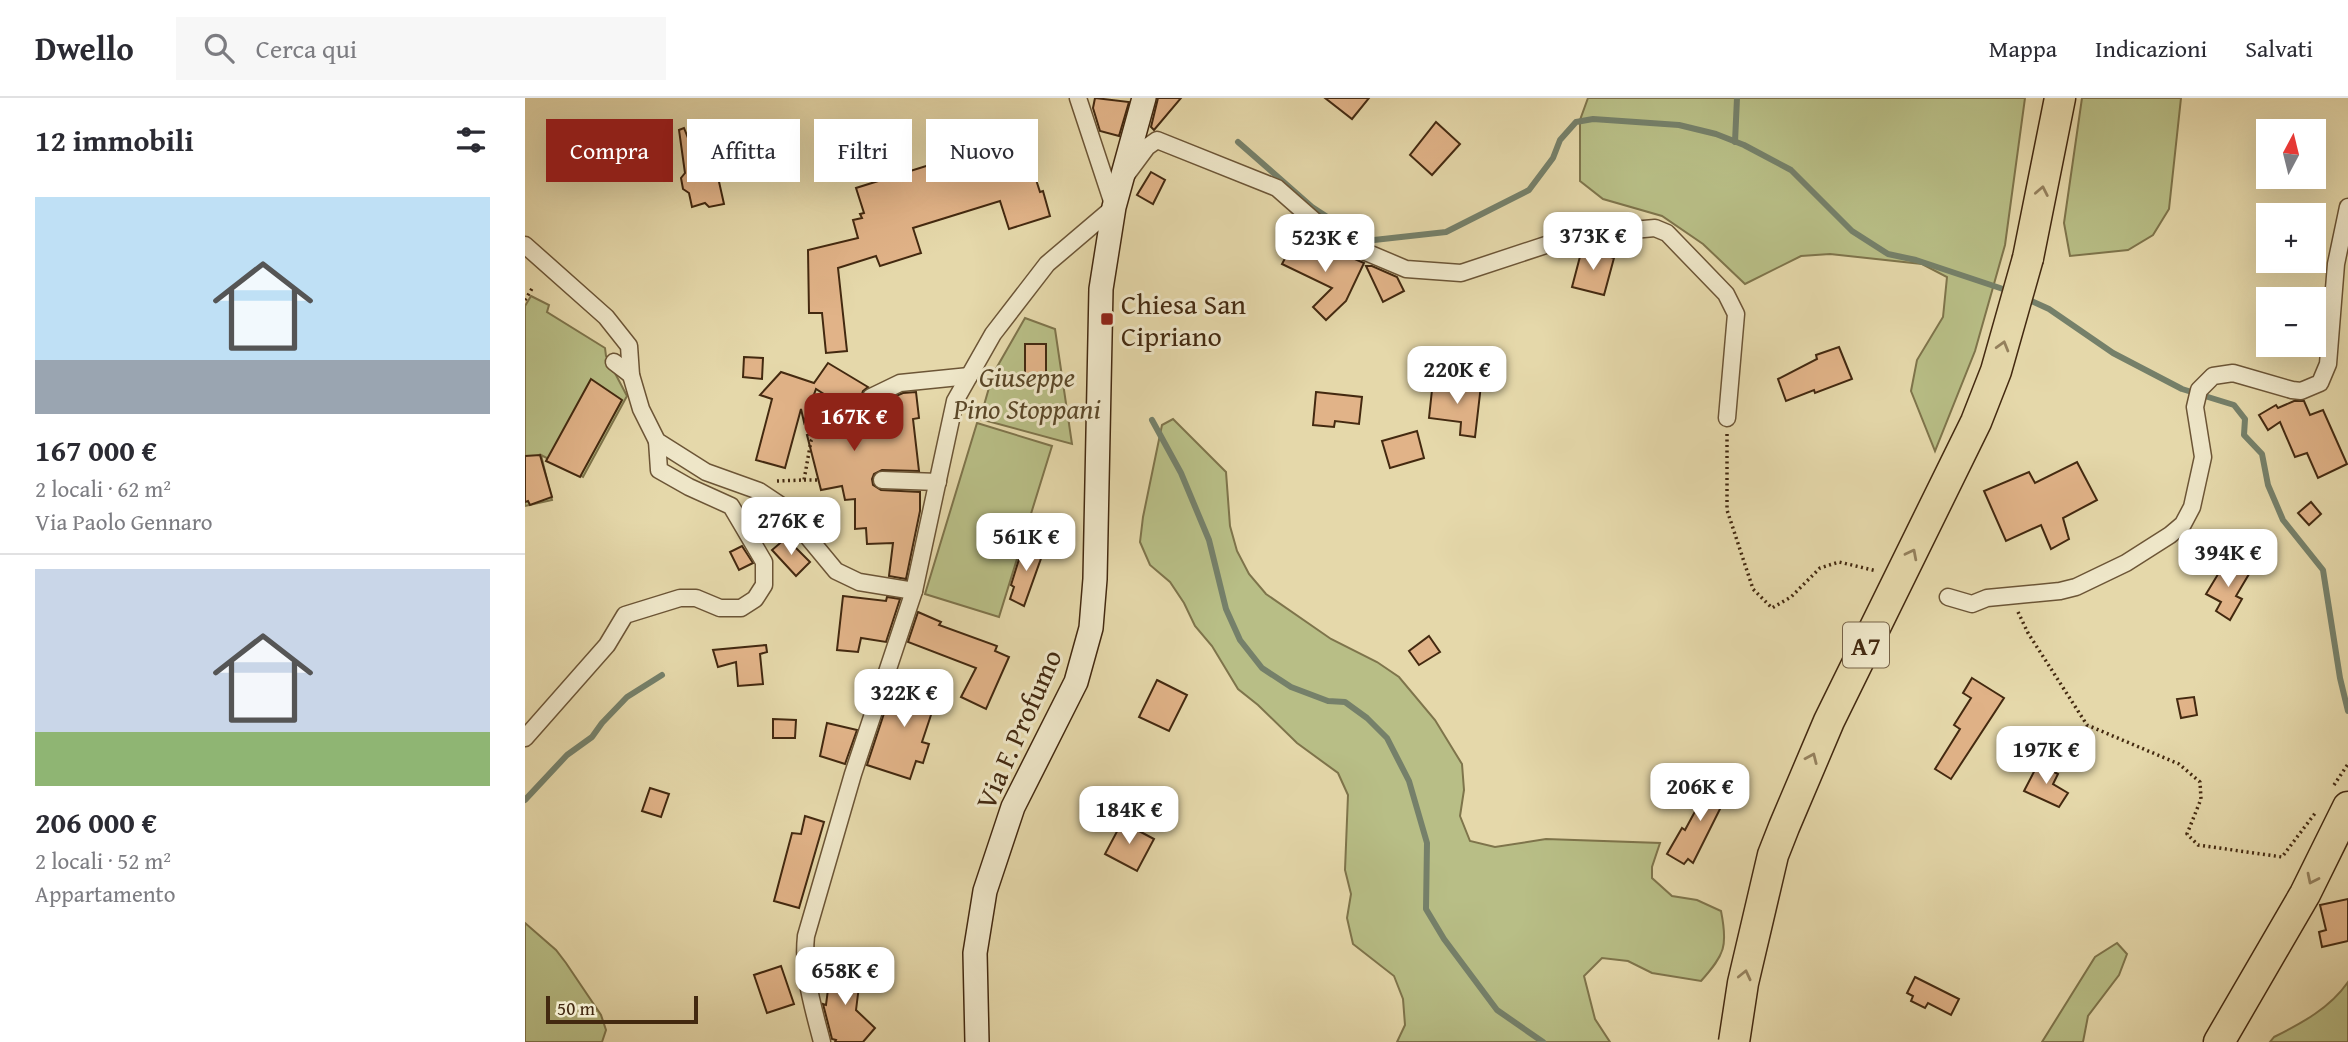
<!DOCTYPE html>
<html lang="it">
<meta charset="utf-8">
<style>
:root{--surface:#fff;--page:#f7f7f7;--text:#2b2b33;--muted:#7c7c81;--line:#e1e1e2;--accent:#8f2418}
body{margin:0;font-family:"Gentium Book Plus",serif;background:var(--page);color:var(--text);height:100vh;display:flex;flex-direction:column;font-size:26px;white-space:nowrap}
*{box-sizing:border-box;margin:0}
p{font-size:23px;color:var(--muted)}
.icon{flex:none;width:38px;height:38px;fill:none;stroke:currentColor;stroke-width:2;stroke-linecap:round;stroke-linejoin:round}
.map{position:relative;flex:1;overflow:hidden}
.sheet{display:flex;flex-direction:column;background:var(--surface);width:525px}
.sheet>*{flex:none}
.top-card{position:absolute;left:21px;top:21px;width:665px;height:63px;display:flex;gap:14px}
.needle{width:46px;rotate:7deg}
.tools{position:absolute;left:1731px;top:21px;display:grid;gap:14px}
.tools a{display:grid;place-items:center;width:70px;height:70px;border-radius:0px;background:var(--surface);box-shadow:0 7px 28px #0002;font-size:35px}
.scale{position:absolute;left:21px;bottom:18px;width:152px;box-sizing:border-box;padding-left:7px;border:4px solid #432910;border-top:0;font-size:19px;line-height:24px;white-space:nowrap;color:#432910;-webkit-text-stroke:5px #eee6c8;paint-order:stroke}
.price{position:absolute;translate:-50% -60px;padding:0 16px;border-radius:14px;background:#fff;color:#222;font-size:23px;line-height:46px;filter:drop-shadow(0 2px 4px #0008)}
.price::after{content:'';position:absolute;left:50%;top:42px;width:21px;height:16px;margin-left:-10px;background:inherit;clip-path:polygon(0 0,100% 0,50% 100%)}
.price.on{background:var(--accent);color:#fff}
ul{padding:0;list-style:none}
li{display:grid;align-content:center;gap:14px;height:371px;padding:0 35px}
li+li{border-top:2px solid var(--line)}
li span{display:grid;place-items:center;height:217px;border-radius:0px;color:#555}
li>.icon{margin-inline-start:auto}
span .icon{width:126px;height:126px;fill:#fffc;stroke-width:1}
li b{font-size:30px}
h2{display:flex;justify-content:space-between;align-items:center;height:84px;padding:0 35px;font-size:30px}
.tag{padding:0 24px;border-radius:0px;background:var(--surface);box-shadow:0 7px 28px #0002;font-size:24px;line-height:63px}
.tag.on{background:var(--accent);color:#fff}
header{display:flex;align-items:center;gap:42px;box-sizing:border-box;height:98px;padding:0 35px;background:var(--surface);border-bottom:2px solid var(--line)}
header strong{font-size:33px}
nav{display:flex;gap:38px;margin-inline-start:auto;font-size:24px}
.search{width:490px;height:63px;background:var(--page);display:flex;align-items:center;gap:18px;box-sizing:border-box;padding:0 24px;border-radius:0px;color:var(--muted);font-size:26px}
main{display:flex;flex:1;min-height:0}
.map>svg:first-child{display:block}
</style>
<header>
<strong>Dwello</strong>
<div class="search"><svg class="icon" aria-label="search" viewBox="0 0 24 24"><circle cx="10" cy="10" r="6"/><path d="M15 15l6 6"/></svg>Cerca qui</div>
<nav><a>Mappa</a><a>Indicazioni</a><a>Salvati</a></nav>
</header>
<main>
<section class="sheet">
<h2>12 immobili<svg class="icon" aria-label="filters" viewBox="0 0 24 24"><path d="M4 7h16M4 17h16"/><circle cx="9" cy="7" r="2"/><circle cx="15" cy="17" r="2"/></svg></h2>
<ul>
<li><span style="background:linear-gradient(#bfe0f5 75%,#9aa5b1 0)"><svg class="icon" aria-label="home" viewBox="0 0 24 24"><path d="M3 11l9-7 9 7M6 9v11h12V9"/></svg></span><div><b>167 000 €</b><p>2 locali · 62 m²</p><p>Via Paolo Gennaro</p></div></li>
<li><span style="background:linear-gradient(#c9d6e8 75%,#8fb573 0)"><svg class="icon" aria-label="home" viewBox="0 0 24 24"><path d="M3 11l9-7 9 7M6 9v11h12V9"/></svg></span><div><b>206 000 €</b><p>2 locali · 52 m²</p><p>Appartamento</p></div></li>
</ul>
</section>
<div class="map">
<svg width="1823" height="944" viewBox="0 0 1823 944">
<rect width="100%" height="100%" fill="#e5d8aa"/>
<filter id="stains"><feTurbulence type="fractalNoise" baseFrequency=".00286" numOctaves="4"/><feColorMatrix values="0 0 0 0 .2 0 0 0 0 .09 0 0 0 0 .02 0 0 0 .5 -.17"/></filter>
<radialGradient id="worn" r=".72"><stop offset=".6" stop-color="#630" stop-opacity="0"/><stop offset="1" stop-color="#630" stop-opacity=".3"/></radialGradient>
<!-- green -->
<g fill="#b8be86" stroke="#7e744b" stroke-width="2">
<polygon points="1063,0 1500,0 1480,147 1450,253 1410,353 1386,293 1392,262 1418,219 1422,179 1397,166 1305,156 1276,158 1220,186 1178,146 1137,118 1078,101 1055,83 1055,22"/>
<polygon points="1557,0 1656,0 1644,111 1628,137 1603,152 1545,158 1539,125"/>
<polygon points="6,198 24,207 22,214 80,250 81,258 102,298 58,379 16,357 27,402 0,408 0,208"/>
<polygon points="500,220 530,231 547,346 455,321 468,276"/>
<path d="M648 321 701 374 705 428 712 453 724 476 741 496 806 541 852 564 874 579 910 622 937 666 939 692 935 718 945 743 970 749 1021 741 1135 745 1127 769V780L1147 798 1172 802 1196 813C1203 848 1200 856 1176 883L1127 875 1103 863 1077 860 1059 878 1070 921 1085 944H872L880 927 878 901 869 878 828 846 822 820 826 796 820 772 823 697 813 675 772 645 733 607 713 591 687 548 670 528 659 505 645 484 625 467 615 444 618 419 637 327Z"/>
<polygon points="452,325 527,348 474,519 400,496"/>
<polygon points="0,825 31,852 41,865 76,917 81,932 77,944 0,944"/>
<polygon points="1592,845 1602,856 1594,877 1563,918 1558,944 1517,944 1570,859"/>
<path d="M1823 884V944H1745L1749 939C1777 925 1805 910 1823 884Z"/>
</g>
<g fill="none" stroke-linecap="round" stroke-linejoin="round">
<!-- stream -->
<g stroke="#75806a" stroke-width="6">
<polyline points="713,44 787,109 822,132 849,142 921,134 1004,92 1028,60 1035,42 1051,24 1068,21 1154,27 1191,36 1219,47 1266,72 1327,133 1363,156 1391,162 1484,193"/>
<polyline points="1210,44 1212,0"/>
<polyline points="1500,200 1524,211 1588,255 1657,291 1709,307 1720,321 1719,337 1737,356 1743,387 1758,422 1798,472 1815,580 1823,613"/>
<polyline points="627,322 656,375 684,442 701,511 715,542 737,570 766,589 803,603 820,604 842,620 862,640 884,683 902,745 901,811 919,841 972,912 1018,944"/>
<polyline points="0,702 42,657 67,639 77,625 102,599 137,577"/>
</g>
</g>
<!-- building -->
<g fill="#e1b388" stroke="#432910" stroke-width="2">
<polygon points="570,0 604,4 594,38 575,33 568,10"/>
<polygon points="633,0 656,0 629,32 626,29"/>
<polygon points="800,0 844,0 827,21"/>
<polygon points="911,24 935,46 907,77 885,57"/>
<polygon points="159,30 171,60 188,57 199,106 184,109 180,105 167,109 164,95 158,91 156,80 160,75 154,32"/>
<polygon points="497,38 515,94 518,93 525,118 484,131 475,103 388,130 396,155 355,168 351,158 313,170 322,253 301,255 297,215 284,215 283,152 333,140 328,122 337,120 335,116 339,115 331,90"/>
<polygon points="626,74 640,82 628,106 612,97"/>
<polygon points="773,136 804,165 809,152 839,165 821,203 801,222 788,209 807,190 757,166"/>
<polygon points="1057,151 1089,160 1079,197 1047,189"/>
<polygon points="841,168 847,168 872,179 879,193 858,204"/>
<rect x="500" y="246" width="21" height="41"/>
<polygon points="1314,249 1327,281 1290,295 1289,292 1261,303 1253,281 1292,261 1291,257"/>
<polygon points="219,259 238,260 237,281 218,279"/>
<polygon points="303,265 343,289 338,293 336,299 340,307 345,309 378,295 391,294 394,320 388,321 394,373 357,372 349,376 347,381 348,387 356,392 395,394 395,413 381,481 364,478 368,445 342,446 341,430 330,431 330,401 320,402 317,388 296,392 282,337 310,332 312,327 330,316 291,291 279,324 276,311 260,370 231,362 247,301 235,297 256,274 289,285"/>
<polygon points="66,281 97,302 55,379 21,363"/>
<polygon points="920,283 956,287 950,339 935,337 936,324 904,320 907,292 919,293"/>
<polygon points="791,294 837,299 834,326 810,323 809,329 788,327"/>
<polygon points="1769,303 1779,303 1785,317 1798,312 1822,366 1793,380 1782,355 1770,359 1755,324 1743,332 1734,317 1751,307 1753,310"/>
<polygon points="892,333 899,360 865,370 857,343"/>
<polygon points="15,357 27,399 5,407 3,403 0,404 0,358"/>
<polygon points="1552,364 1572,402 1538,420 1544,441 1526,451 1516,427 1481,443 1459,393 1504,374 1510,385"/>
<polygon points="1786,404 1796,416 1784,427 1773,415"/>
<polygon points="261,440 285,464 271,478 247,452"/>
<polygon points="499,445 519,452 499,508 485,501 489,489 486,487"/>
<polygon points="217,448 228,465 214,472 205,454"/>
<polygon points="1701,463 1724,476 1711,498 1717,501 1705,522 1691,513 1696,504 1681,496"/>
<polygon points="318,498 361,503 362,499 375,501 361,544 336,540 333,554 312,552"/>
<polygon points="393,514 416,524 414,527 472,548 470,553 484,559 461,611 436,599 451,570 383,544"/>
<polygon points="904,538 915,554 894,567 884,553"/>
<polygon points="241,547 242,554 235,556 238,586 213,588 211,564 193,569 188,552"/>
<polygon points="371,579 414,593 397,644 404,646 398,665 391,663 385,681 342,667"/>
<polygon points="1447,580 1479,600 1426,681 1410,671 1435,631 1429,627 1446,600 1438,595"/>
<polygon points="632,582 662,597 644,633 614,619"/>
<polygon points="1669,599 1672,617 1656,620 1652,601"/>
<polygon points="248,621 271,622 270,640 248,640"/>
<polygon points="302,625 332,632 320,666 295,658"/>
<polygon points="1513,666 1533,676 1528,686 1543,695 1534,709 1499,693"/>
<polygon points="1188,680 1206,689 1168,765 1163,761 1159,766 1142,756 1157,730 1160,732"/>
<polygon points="125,690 144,696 136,719 117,713"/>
<polygon points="280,718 299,724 274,810 249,803 267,735 276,736"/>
<polygon points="597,724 629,741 612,773 580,756"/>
<polygon points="1823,801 1823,843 1797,849 1794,834 1801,832 1795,807"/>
<polygon points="256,868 269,906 242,915 229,877"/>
<polygon points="306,868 336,872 331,912 350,930 338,944 310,944 311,942 307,941 298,906 301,907"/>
<polygon points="1390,879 1434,901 1426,917 1403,905 1400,910 1386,903 1388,898 1382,895"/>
</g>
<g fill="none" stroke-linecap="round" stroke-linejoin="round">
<defs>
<g id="street">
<polyline points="602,76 622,49 632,42 752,90 810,141 881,171 936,175 1051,137 1130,130 1142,135 1201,196 1211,216 1202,320"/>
<polyline points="0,147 81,219 104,248 106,277 116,311 132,343 181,374 234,393 258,409 311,473 334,484 389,493"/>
<polyline points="89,264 106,277"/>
<polyline points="346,299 375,285 444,278"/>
<polyline points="357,382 413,384"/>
<polyline points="1423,499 1447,506 1462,500 1535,493 1551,489 1601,465 1645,437 1658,426 1667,409 1678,359 1670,309 1674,292 1688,278 1708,275 1767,292 1776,293 1795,285 1803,266 1811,166 1823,109"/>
<polyline points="0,640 82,547 100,517 155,500 171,500 195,510 216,510 230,501 239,487 239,464 206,408 164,389 134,372 132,343"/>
<path d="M297 944C288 909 277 875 281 838L328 676 389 493 430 303 468 236 522 166 589 109 553 0"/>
</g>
<polyline id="secondary" points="452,944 450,855 460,793 488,709 551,584 566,530 570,481 576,191 589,109 619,0"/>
<g id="highway">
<polyline points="1503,160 1535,0"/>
<polyline points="1694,944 1780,796 1823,709"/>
</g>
</defs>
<!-- street casing -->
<use href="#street" stroke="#6c5536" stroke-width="19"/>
<!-- secondary casing -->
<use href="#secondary" stroke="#432910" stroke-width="26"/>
<!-- highway casing -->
<use href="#highway" stroke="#432910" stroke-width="33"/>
<!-- path -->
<g stroke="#432910" stroke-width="3.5" stroke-dasharray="2 3.5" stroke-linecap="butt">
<polyline points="0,202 8,189"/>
<polyline points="1202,336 1202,412 1228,491 1247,510 1266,499 1295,470 1314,464 1352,473"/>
<polyline points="279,382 293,382"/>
<polyline points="252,383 279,382 286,343 299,327 332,308"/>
<polyline points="1493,514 1503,535 1562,627 1654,666 1675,684 1676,701 1662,736 1673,747 1757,759 1791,714"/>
<polyline points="1809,687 1823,666"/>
</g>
<!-- street -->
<use href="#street" stroke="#eee6c8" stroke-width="16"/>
<!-- secondary -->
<use href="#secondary" stroke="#eee6c8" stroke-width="23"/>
<!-- highway -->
<use href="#highway" stroke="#e5d8aa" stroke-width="30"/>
<defs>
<polyline id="highway-bridge" points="1209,944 1218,885 1248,757 1259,729 1304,623 1451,324 1471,273 1503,160"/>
</defs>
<!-- highway-bridge casing -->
<use href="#highway-bridge" stroke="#432910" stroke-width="33" stroke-linecap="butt"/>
<!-- highway-bridge -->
<use href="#highway-bridge" stroke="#e5d8aa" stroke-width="30"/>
</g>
<!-- one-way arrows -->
<defs><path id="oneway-chevron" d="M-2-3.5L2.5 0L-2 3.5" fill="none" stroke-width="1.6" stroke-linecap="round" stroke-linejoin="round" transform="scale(1.75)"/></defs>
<g stroke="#94805d">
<use href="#oneway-chevron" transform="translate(1517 93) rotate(-79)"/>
<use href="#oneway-chevron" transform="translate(1478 248) rotate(-74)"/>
<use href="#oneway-chevron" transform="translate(1387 456) rotate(-63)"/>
<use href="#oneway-chevron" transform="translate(1287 660) rotate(-66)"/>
<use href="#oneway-chevron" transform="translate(1787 781) rotate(116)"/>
<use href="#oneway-chevron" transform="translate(1220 877) rotate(-77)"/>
</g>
<!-- markers -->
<rect fill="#8f2418" stroke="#eee6c8" stroke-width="2.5" x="575" y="214" width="14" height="14" rx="3.5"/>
<g text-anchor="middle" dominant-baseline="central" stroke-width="6" stroke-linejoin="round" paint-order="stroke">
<!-- shield labels -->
<rect fill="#eee6c8" stroke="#766247" stroke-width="2" x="1318" y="524.5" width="46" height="45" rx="5"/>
<g font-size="26" font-weight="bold" fill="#432910">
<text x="1341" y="547">A7</text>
</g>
<!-- poi labels -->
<g font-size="28" fill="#432910" stroke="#eee6c8" text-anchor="start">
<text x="596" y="205">Chiesa San<tspan x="596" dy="32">Cipriano</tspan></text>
</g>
<!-- park labels -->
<g font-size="28" font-style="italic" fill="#5a4728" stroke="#eee6c8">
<text x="502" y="278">Giuseppe<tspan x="502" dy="32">Pino Stoppani</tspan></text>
</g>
<!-- street labels -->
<g font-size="28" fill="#432910" stroke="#eee6c8">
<text transform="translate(493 631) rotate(-66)">Via F. Profumo</text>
</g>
</g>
<rect width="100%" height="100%" filter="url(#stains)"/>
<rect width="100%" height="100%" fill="url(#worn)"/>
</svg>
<div class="tools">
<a><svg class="needle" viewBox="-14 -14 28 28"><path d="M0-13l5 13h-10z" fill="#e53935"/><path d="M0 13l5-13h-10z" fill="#7c7c81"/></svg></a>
<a>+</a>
<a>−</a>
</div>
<div class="scale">50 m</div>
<b class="price" style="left:1068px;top:174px">373K €</b>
<b class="price" style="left:800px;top:176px">523K €</b>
<b class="price" style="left:932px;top:308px">220K €</b>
<b class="price on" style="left:329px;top:355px">167K €</b>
<b class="price" style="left:266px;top:459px">276K €</b>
<b class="price" style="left:501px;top:475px">561K €</b>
<b class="price" style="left:1703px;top:491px">394K €</b>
<b class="price" style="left:379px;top:631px">322K €</b>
<b class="price" style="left:1521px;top:688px">197K €</b>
<b class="price" style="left:1175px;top:725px">206K €</b>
<b class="price" style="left:604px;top:748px">184K €</b>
<b class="price" style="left:320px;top:909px">658K €</b>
<div class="top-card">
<a class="tag on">Compra</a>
<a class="tag">Affitta</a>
<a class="tag">Filtri</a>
<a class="tag">Nuovo</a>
</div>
</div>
</main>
